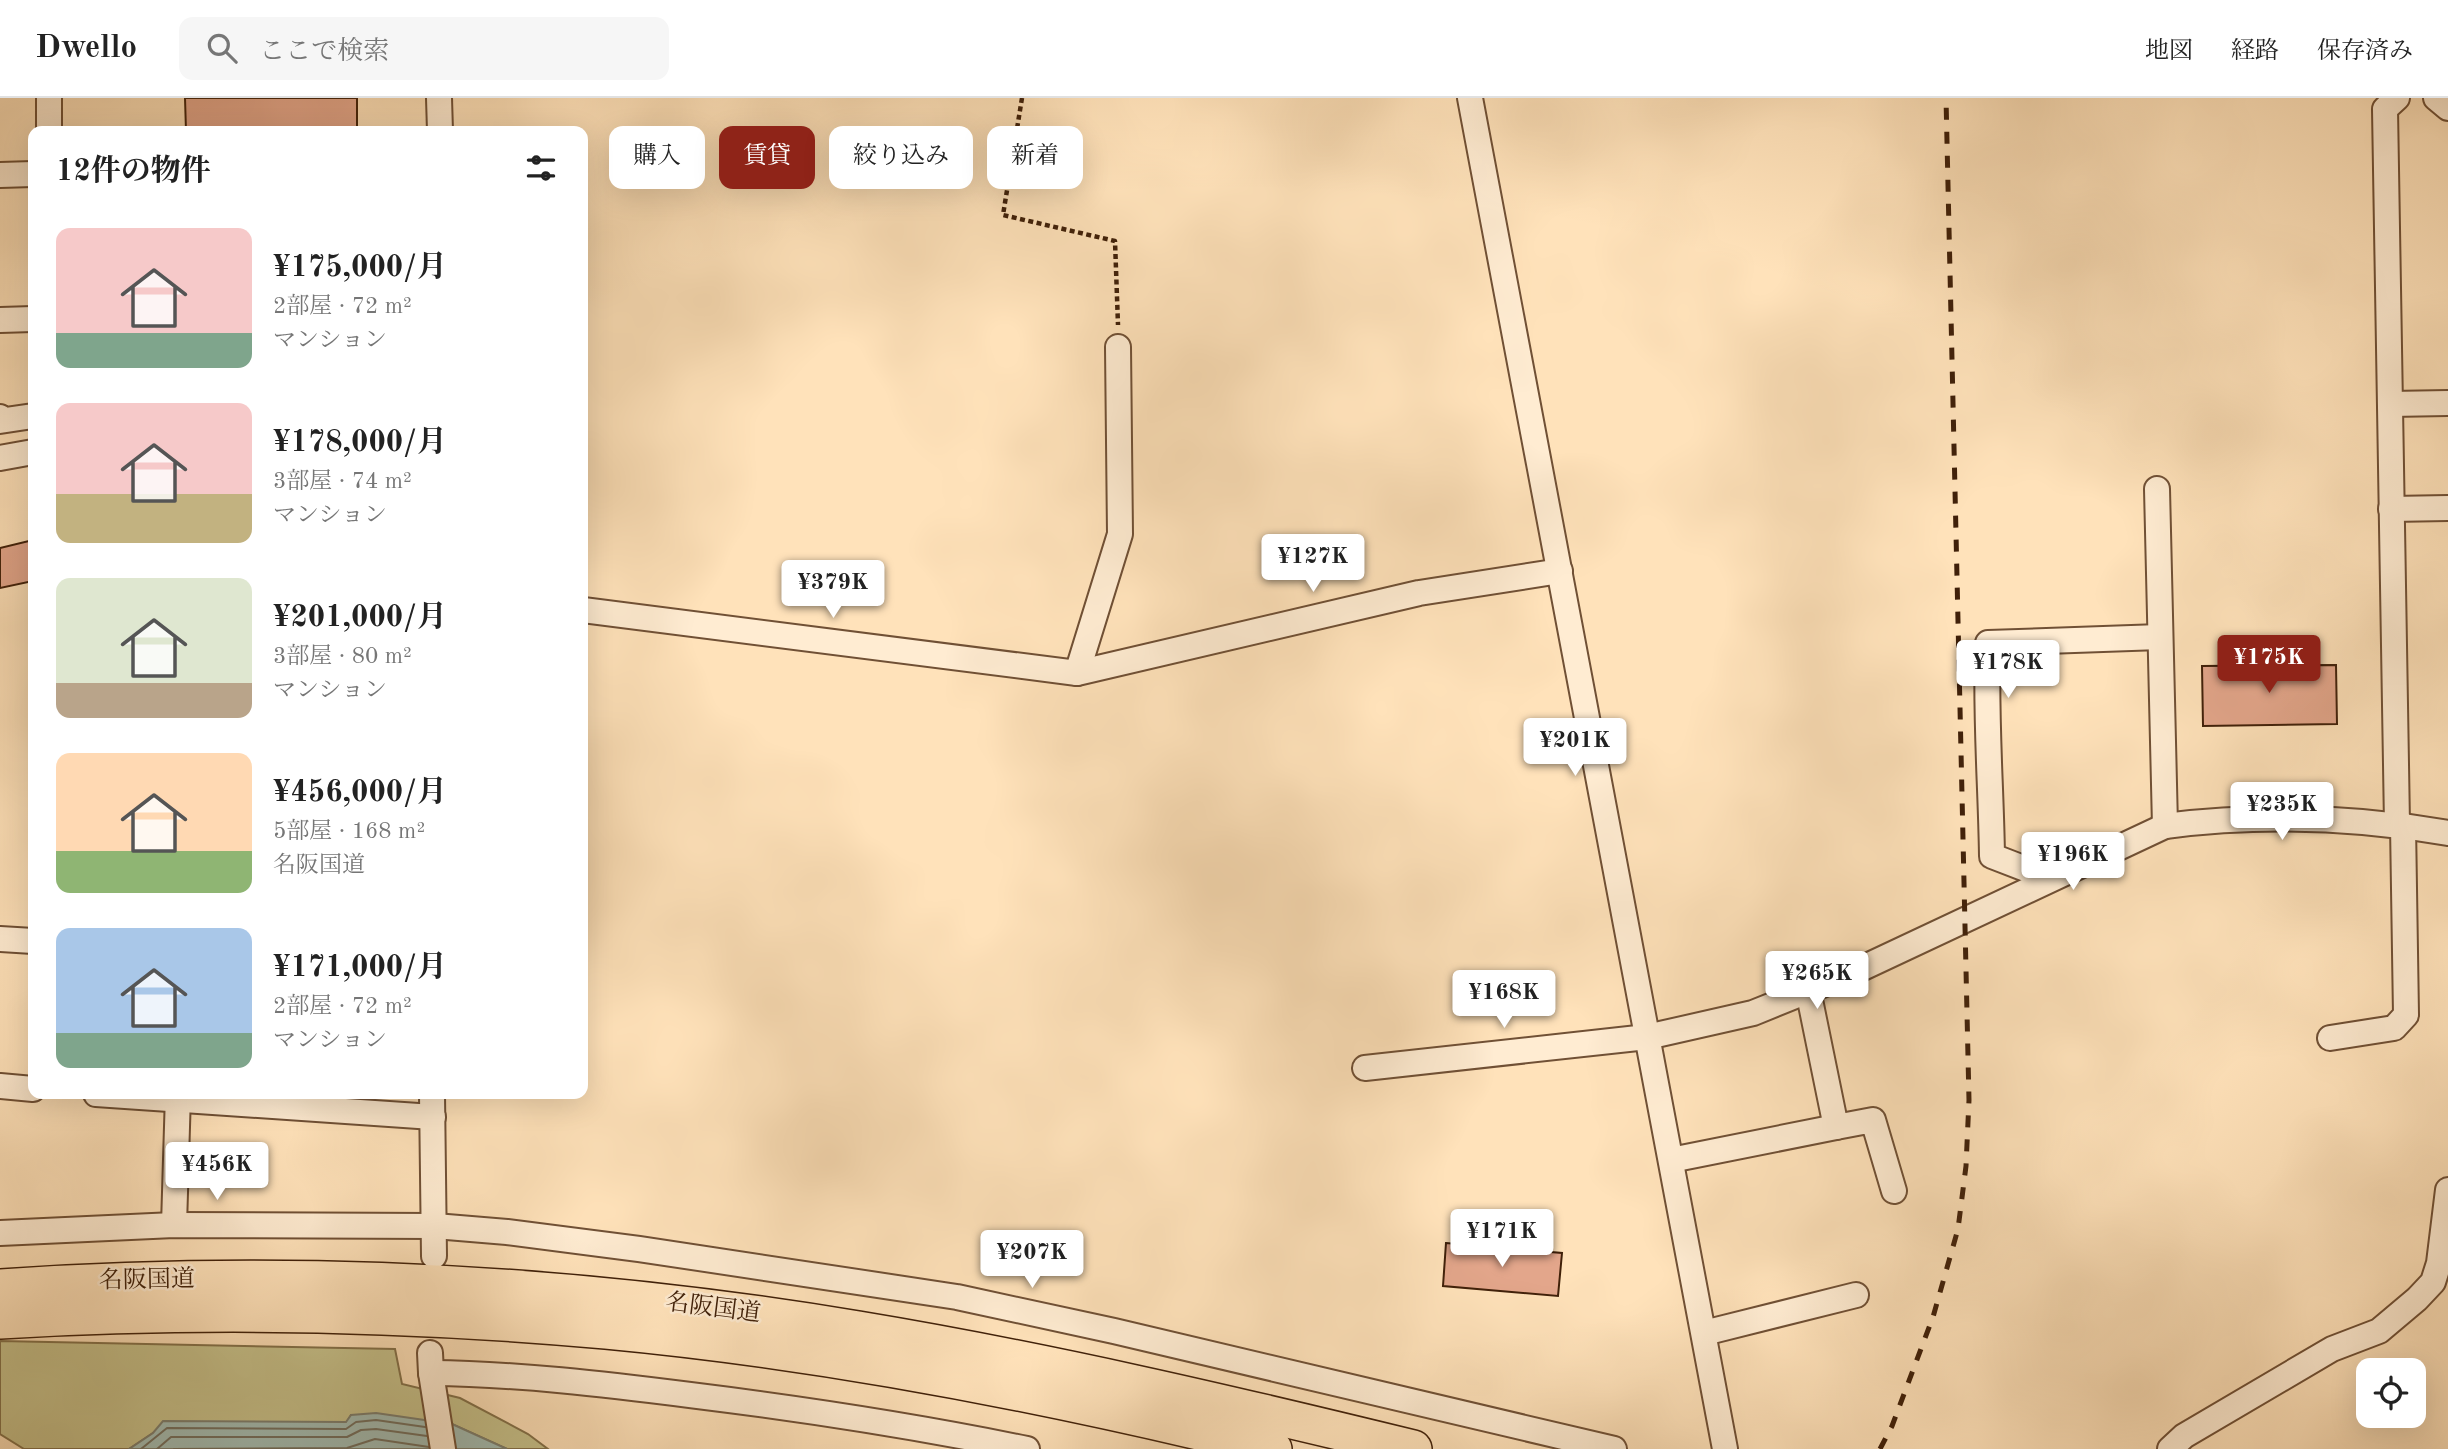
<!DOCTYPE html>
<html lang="ja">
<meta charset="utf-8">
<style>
:root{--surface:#fff;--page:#f6f6f6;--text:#222;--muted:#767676;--line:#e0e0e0;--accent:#8f2418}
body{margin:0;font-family:"Old Standard TT","Noto Serif JP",serif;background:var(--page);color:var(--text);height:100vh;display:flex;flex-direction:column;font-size:26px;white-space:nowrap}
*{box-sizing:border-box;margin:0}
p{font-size:23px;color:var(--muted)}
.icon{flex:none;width:38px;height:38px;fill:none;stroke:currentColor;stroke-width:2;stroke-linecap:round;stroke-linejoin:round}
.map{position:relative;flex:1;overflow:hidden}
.side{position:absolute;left:28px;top:28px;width:560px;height:973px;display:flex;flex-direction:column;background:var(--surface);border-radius:14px;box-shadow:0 7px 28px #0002}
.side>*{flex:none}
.hud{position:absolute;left:609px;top:28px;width:665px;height:63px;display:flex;gap:14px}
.controls{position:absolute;left:2356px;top:1260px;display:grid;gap:14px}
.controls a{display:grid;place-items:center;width:70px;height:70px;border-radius:14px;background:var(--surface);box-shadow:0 7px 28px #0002;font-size:35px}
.price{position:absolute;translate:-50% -60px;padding:0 16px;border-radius:7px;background:#fff;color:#222;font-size:23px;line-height:46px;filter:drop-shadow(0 2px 4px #0008)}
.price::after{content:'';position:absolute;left:50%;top:42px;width:21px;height:16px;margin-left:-10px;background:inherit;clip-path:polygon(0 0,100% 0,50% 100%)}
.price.active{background:var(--accent);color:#fff}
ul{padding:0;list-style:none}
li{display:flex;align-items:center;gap:21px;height:175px;padding:0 28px}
li span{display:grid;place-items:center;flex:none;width:196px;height:140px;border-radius:14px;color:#555}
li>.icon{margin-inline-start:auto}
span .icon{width:84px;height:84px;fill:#fffc;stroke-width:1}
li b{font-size:30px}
h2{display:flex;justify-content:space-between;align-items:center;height:84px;padding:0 28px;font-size:30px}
.pill{padding:0 24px;border-radius:14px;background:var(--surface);box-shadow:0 7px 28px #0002;font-size:24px;line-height:63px}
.pill.active{background:var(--accent);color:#fff}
header{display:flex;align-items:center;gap:42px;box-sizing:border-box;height:98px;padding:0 35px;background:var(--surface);border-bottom:2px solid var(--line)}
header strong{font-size:33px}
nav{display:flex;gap:38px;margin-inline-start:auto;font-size:24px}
.search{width:490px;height:63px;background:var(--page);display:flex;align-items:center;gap:18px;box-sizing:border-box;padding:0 24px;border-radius:14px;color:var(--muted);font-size:26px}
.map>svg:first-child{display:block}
</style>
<header>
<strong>Dwello</strong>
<div class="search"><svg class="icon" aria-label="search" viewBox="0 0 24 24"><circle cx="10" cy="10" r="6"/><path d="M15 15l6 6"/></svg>ここで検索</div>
<nav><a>地図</a><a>経路</a><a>保存済み</a></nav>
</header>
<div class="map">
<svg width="2448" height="1351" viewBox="0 0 2448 1351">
<rect width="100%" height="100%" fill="#ffe2ba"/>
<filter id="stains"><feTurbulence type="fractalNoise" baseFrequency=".00286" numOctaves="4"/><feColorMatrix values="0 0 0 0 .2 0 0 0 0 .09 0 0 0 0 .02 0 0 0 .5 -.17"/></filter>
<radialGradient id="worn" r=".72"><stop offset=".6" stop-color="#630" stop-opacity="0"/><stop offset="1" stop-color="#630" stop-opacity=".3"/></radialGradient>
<!-- green -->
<polygon fill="#c6c28c" stroke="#83714a" stroke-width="2" points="0,1243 395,1251 402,1286 460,1300 528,1336 548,1351 507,1351 452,1326 351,1317 347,1324 253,1324 153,1335 129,1351 24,1351 0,1336"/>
<!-- water -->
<polygon fill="#a1bdb5" stroke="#7a7e70" stroke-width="2" points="376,1315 452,1326 507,1351 129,1351 153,1335 163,1323 346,1324 351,1317"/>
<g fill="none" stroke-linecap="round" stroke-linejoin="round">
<!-- shore -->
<g stroke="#706e5f" stroke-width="2">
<polyline points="141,1351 167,1330 346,1331 356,1324 376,1322 425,1329"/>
<polyline points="157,1351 171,1339 347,1339 361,1332 376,1331 427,1338"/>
<polyline points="174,1351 347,1350 375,1341 429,1349"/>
</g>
</g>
<!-- building -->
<g fill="#e3a68b" stroke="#402009" stroke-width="2">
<polygon points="185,0 357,0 357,33 186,33"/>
<polygon points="33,442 33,483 0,490 0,450"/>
<polygon points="2336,567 2337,626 2203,628 2202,568"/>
<polygon points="1446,1145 1562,1155 1558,1198 1443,1188"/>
</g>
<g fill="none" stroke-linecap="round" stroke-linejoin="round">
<defs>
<g id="minor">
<polyline points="49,0 49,33"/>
<polyline points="439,0 440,33"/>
<polyline points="1470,0 1725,1351"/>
<polyline points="2436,0 2448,10"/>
<polyline points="0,77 33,76"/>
<polyline points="0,222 33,221"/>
<polyline points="2390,306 2448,305"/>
<polyline points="0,319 0,323 33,318"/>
<polyline points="0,360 33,354"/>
<polyline points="2157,391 2165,728"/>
<polyline points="2391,411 2448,410"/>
<polyline points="583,512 1077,575 1419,495 1560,473"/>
<polyline points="1077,575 1120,436 1118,249"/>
<polyline points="2397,726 2385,11 2397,0"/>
<path d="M2049 780 1992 758C1991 687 1985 616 1988 545L2160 539"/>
<polyline points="0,841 33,843"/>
<polyline points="1808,892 1836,1029 1873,1022 1894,1093"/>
<polyline points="2330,940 2394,930 2406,917 2403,727"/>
<path d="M1365 970 1647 939 1753 915 1852 875 2165 728C2258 716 2355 719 2448 735"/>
<polyline points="0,988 33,991"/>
<polyline points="96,996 433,1019"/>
<polyline points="432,996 434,1158"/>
<polyline points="1671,1062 1836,1029"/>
<polyline points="174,1127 178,996"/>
<polyline points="0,1135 174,1127 435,1128 507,1134 639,1151 957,1199 1114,1233 1614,1351"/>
<polyline points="1704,1235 1856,1197"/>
<polyline points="430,1255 431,1275 443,1351"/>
<path d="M431 1275C518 1276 604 1286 690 1297 803 1311 915 1328 1027 1351"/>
<polyline points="2170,1351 2184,1338 2332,1251 2379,1233 2417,1201 2433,1184 2439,1165 2448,1092"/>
</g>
<g id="highway">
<path d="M0 1190C286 1170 576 1185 858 1232 1045 1263 1229 1306 1413 1351"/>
<path d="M0 1222C202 1210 405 1214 606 1232 830 1253 1055 1297 1273 1351"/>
</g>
</defs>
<!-- minor casing -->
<use href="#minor" stroke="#705035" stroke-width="28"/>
<!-- highway casing -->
<use href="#highway" stroke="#402009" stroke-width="40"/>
<!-- path -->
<polyline stroke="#402009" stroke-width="4.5" stroke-dasharray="5 3.5" stroke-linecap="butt" points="1022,0 1003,117 1115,143 1118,227"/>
<!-- minor -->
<use href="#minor" stroke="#ffecd2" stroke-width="24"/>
<!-- highway -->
<use href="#highway" stroke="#ffe2ba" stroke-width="37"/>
<!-- rail -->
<polyline stroke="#402009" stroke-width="5" stroke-dasharray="12 12" stroke-linecap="butt" points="1880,1351 1892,1328 1933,1219 1958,1131 1966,1068 1969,1002 1946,0"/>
</g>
<g text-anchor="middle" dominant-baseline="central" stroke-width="5" stroke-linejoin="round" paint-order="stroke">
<!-- street labels -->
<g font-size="24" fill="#402009" stroke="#ffecd2">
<text transform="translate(147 1183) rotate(-1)">名阪国道</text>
<text transform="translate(713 1211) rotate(7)">名阪国道</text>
</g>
</g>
<rect width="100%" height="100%" filter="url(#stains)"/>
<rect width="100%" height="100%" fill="url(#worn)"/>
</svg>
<div class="controls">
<a><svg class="icon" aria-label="locate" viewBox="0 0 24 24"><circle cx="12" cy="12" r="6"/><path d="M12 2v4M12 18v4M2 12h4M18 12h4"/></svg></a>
</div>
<b class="price" style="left:1313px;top:496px">¥127K</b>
<b class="price" style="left:833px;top:522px">¥379K</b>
<b class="price active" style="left:2269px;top:597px">¥175K</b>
<b class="price" style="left:2008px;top:602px">¥178K</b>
<b class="price" style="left:1575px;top:680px">¥201K</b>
<b class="price" style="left:2282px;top:744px">¥235K</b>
<b class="price" style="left:2073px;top:794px">¥196K</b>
<b class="price" style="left:1817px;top:913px">¥265K</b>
<b class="price" style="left:1504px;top:932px">¥168K</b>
<b class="price" style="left:217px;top:1104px">¥456K</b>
<b class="price" style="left:1502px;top:1171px">¥171K</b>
<b class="price" style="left:1032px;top:1192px">¥207K</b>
<div class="hud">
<a class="pill">購入</a>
<a class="pill active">賃貸</a>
<a class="pill">絞り込み</a>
<a class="pill">新着</a>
</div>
<section class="side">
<h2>12件の物件<svg class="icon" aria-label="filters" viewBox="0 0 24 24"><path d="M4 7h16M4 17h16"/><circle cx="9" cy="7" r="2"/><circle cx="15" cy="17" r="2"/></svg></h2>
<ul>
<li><span style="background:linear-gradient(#f6c9c9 75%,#7fa58c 0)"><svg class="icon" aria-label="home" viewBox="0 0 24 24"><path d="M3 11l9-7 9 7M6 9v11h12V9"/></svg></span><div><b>¥175,000/月</b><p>2部屋 · 72 m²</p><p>マンション</p></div></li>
<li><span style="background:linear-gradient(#f6c9c9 65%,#c2b280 0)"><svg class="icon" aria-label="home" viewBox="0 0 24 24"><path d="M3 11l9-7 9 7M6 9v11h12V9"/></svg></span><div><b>¥178,000/月</b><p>3部屋 · 74 m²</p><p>マンション</p></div></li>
<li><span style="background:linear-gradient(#dfe7d0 75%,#b9a48a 0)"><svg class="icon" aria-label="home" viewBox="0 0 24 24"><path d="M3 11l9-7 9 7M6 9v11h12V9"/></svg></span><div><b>¥201,000/月</b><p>3部屋 · 80 m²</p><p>マンション</p></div></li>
<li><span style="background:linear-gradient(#ffd9b3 70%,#8fb573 0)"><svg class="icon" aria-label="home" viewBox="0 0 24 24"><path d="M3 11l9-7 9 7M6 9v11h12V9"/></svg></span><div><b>¥456,000/月</b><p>5部屋 · 168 m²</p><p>名阪国道</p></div></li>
<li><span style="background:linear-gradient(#a9c7e8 75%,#7fa58c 0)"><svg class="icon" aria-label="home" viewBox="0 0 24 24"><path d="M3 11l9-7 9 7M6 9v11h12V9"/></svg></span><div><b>¥171,000/月</b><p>2部屋 · 72 m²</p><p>マンション</p></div></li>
</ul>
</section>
</div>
